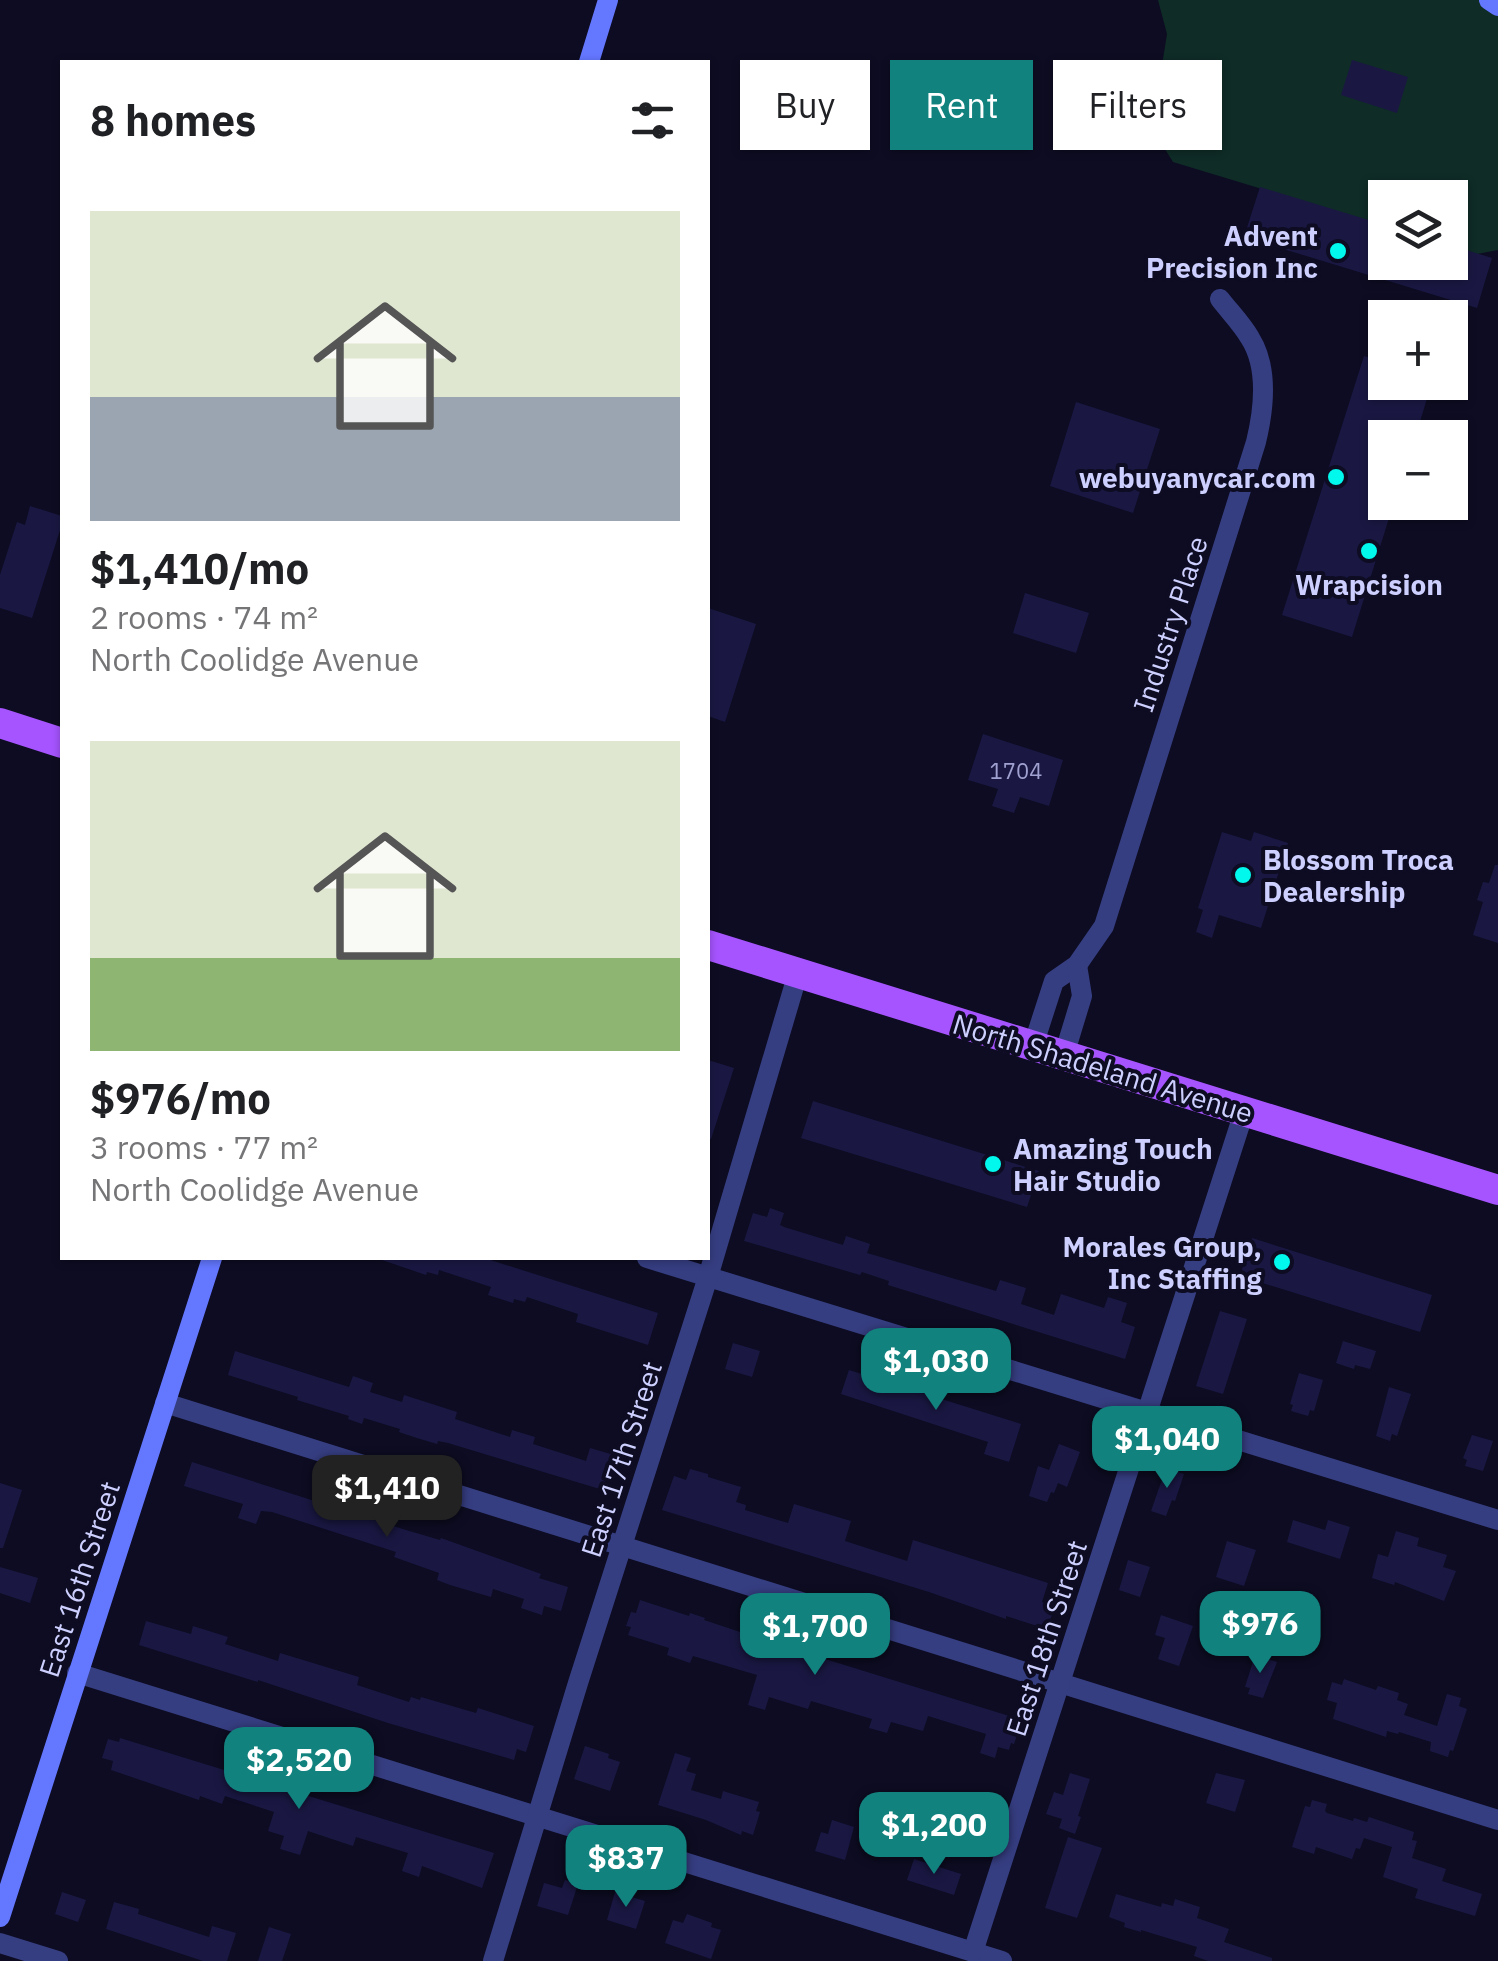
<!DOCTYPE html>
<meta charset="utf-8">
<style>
:root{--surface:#fff;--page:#f2f2f2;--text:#202124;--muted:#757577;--accent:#12827e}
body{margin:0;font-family:"IBM Plex Sans",sans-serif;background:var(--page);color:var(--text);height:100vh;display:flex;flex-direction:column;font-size:38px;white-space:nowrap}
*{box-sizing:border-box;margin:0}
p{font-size:32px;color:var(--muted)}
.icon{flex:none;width:55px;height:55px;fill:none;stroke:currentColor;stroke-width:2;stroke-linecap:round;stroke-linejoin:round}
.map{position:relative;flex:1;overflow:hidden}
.details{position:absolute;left:60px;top:60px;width:650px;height:1200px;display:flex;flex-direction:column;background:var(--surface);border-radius:0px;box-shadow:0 2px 8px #0004}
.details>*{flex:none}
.top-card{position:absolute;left:740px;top:60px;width:608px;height:90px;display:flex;gap:20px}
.controls{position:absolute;left:1368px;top:180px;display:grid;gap:20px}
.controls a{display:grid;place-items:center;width:100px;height:100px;border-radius:0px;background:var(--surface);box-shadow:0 2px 8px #0004;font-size:50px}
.price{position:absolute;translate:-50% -85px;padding:0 22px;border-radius:20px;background:var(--accent);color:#fff;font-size:32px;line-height:65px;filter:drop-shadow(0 2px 5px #0008)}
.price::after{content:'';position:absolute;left:50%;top:60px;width:30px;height:22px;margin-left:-15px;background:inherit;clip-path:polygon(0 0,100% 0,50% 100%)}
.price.active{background:#222;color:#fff}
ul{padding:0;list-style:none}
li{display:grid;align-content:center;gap:20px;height:530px;padding:0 30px}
li span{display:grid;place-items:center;height:310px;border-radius:0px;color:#555}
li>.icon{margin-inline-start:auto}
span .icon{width:180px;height:180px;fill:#fffc;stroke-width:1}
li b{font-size:42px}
h2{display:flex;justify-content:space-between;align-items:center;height:120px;padding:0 30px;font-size:42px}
.chip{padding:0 35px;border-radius:0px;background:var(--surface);box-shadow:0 2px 8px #0004;font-size:35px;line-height:90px}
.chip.active{background:var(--accent);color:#fff}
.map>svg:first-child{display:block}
</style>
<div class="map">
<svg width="1498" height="1961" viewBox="0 0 1498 1961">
<rect width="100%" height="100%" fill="#0d0c22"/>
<!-- green -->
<polygon fill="#0f2c27" points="1158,0 1498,0 1498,250 1477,254 1450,245 1450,198 1385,198 1385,226 1173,162 1152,128 1167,34"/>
<!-- building -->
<g fill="#1a1843">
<polygon points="1352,60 1408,77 1397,113 1341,95"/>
<polygon points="1260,187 1385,225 1385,262 1450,262 1450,245 1492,258 1477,308 1244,237"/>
<polygon points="1364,356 1385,362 1385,382 1432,382 1415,438 1385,438 1385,502 1394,502 1352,637 1282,615"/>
<polygon points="1076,402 1160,429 1133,513 1050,486"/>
<polygon points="30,506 62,516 62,524 32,618 0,608 0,575 17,522 25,525"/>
<polygon points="1025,593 1089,613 1076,653 1013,633"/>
<polygon points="708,608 756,624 725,722 708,716"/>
<polygon points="983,734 1063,760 1049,806 1020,797 1014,813 992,806 998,789 968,780"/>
<polygon points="1222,832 1251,841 1254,832 1288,843 1261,928 1219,915 1212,938 1196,932 1203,910 1198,908"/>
<polygon points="1495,865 1498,865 1498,943 1473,935 1483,902 1477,900 1483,882 1489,883"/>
<polygon points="708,1060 734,1068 711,1139 708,1139"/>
<polygon points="813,1101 1039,1171 1027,1207 801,1138"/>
<polygon points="770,1208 784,1213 780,1225 784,1227 843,1245 846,1236 870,1244 867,1253 996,1291 1000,1280 1026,1288 1021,1304 1054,1315 1061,1294 1104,1308 1108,1297 1127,1303 1121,1322 1135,1327 1125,1359 888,1285 889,1281 862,1272 860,1275 744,1241 753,1213 767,1217"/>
<polygon points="1252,1238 1432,1295 1420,1332 1240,1276"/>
<polygon points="382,1258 484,1258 658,1313 648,1345 576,1322 578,1314 527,1297 525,1302 514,1299 513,1303 488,1295 491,1287 439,1270 438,1275 427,1272 426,1275 382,1260"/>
<polygon points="1220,1311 1247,1319 1223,1394 1196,1386"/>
<polygon points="1343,1341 1376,1351 1370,1369 1355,1365 1354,1369 1336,1363"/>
<polygon points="733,1343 760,1351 752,1377 725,1369"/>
<polygon points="235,1351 349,1387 353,1376 373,1383 370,1392 402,1402 404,1395 457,1412 455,1419 510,1437 512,1430 535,1437 533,1444 586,1461 590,1448 614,1455 613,1458 618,1459 618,1466 613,1480 606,1478 603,1490 448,1443 438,1441 437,1444 417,1438 399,1432 400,1429 364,1418 362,1424 348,1419 349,1416 297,1400 298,1397 228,1375"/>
<polygon points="849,1370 1021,1424 1009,1462 984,1454 988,1442 841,1394"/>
<polygon points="1299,1373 1323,1380 1314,1411 1310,1410 1308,1416 1291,1411 1293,1405 1290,1404"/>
<polygon points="1389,1387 1411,1394 1397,1436 1392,1434 1390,1441 1376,1436"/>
<polygon points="1472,1435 1493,1441 1483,1471 1465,1466 1467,1460 1463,1458"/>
<polygon points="1059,1444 1080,1452 1067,1487 1058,1483 1054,1493 1051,1492 1047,1502 1029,1496 1038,1466 1049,1470"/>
<polygon points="192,1462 406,1530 440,1540 441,1538 541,1574 539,1578 568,1587 561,1611 544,1606 542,1615 521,1608 524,1599 493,1589 491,1597 450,1585 437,1580 439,1573 394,1557 396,1552 272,1512 261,1511 256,1524 238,1518 243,1504 184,1486"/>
<polygon points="1166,1468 1184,1474 1175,1501 1172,1500 1166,1516 1151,1511"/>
<polygon points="690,1469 708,1474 708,1477 741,1487 736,1502 746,1505 745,1510 788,1523 794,1504 851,1521 845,1541 907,1561 913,1540 1048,1583 1042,1602 1055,1606 1047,1629 1006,1616 1006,1619 929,1592 662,1510 674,1476 686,1480"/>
<polygon points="0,1483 22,1490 3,1548 0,1548"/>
<polygon points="1293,1520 1325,1530 1328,1520 1350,1527 1340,1559 1287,1542"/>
<polygon points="1396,1531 1419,1538 1417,1546 1447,1555 1443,1567 1456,1571 1444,1601 1395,1582 1394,1585 1372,1578 1378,1554 1388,1557"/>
<polygon points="1227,1541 1256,1550 1244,1586 1216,1577"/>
<polygon points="1128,1560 1150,1567 1140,1597 1119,1590"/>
<polygon points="0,1567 38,1578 30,1603 0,1593"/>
<polygon points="640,1600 689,1616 690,1613 705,1618 704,1620 767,1641 1022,1720 1014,1744 1011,1743 1009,1750 998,1747 995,1758 980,1753 986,1734 928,1716 923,1731 891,1722 887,1733 869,1728 872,1719 811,1701 808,1709 769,1697 765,1710 748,1705 757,1675 693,1656 690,1663 667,1655 669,1648 628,1635 631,1627 626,1626 631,1612 636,1613"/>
<polygon points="1161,1615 1193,1626 1179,1666 1158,1659 1165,1638 1155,1635"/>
<polygon points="146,1621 191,1634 193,1626 228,1637 225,1644 278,1661 280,1653 359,1677 357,1685 409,1702 411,1697 420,1700 421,1697 476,1713 478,1708 534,1726 526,1752 517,1749 514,1760 388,1723 258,1680 258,1682 139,1645"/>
<polygon points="1255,1655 1277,1662 1263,1698 1248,1694 1250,1688 1245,1687"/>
<polygon points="1344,1679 1376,1690 1378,1686 1399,1693 1397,1700 1408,1704 1404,1715 1437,1726 1447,1694 1461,1698 1459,1706 1467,1709 1453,1751 1450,1750 1448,1757 1430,1751 1431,1742 1399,1732 1398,1734 1387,1731 1386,1737 1333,1719 1337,1703 1327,1700 1332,1682 1342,1685"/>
<polygon points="120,1738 494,1853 482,1888 422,1866 419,1877 402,1871 408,1853 356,1837 353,1846 308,1831 300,1855 280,1849 284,1836 268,1831 274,1812 225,1796 222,1804 200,1796 199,1800 111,1770 113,1761 102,1758 108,1739 119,1742"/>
<polygon points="585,1746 609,1754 608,1758 620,1762 610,1791 574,1779"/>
<polygon points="675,1753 691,1758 686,1771 696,1774 691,1790 721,1799 723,1791 759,1802 756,1811 760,1812 753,1835 742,1831 741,1835 706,1820 658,1805"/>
<polygon points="1070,1773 1090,1779 1078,1816 1081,1817 1075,1834 1059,1828 1062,1819 1046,1814 1054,1792 1063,1795"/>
<polygon points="1216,1773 1245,1780 1235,1812 1206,1803"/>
<polygon points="1312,1800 1327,1804 1325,1811 1327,1813 1353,1821 1354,1818 1367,1822 1369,1817 1414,1832 1412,1840 1417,1841 1412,1858 1446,1869 1442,1881 1482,1894 1475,1916 1415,1898 1418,1889 1383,1877 1392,1847 1364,1838 1360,1849 1356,1848 1352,1859 1316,1847 1314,1854 1292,1847 1305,1806 1310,1807"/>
<polygon points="832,1820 854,1827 845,1860 815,1851 821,1832 828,1834"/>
<polygon points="1068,1837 1102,1848 1077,1918 1045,1908"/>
<polygon points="914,1859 961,1874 954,1895 907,1880"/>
<polygon points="565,1880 578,1884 568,1915 537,1906 544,1883 562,1888"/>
<polygon points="62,1892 86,1900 78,1922 55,1914"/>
<polygon points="615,1892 645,1901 636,1929 607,1920"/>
<polygon points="1116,1894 1161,1907 1162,1903 1173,1906 1175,1899 1200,1907 1197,1918 1229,1929 1224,1942 1272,1958 1272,1961 1208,1961 1194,1956 1197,1947 1141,1930 1141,1932 1124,1927 1125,1923 1109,1917"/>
<polygon points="114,1902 139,1909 138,1914 209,1937 212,1926 236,1933 227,1961 203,1961 106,1929"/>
<polygon points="687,1914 712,1923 711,1927 721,1930 711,1959 665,1943 673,1920 683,1923"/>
<polygon points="269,1927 291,1934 282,1961 258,1961"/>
</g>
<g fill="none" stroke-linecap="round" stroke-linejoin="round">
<!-- street -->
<g stroke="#363e82" stroke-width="20">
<path d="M1033 1046 1054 981 1077 965 1104 926 1256 442C1264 409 1269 368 1250 338 1242 324 1230 312 1220 299"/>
<polyline points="1064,1055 1082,996 1077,965"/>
<polyline points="647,1258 1498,1520"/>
<polyline points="165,1403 1498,1820"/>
<polyline points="77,1673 1002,1961"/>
<polyline points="0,1943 58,1961"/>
<polyline points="973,1952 1244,1112"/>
<polyline points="493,1961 578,1683 708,1277 798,973"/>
</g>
<!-- secondary -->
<g stroke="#6477ff" stroke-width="20">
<polyline points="1489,0 1498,6"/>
<polyline points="589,62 608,0"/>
<polyline points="0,1917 212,1258"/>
</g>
<!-- primary -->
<g stroke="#a654ff" stroke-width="30">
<polyline points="0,723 62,743"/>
<polyline points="708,945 1498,1190"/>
</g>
</g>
<!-- markers -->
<g fill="#00f8ed" stroke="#0d0c22" stroke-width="4">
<circle cx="1338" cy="251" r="10"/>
<circle cx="1336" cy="477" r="10"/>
<circle cx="1369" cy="551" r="10"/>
<circle cx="1243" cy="875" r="10"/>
<circle cx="993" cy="1164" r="10"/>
<circle cx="1282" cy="1262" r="10"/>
</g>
<g text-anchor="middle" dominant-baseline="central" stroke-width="8" stroke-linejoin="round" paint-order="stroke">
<!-- number labels -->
<g font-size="22" fill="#a0a1d0">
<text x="1016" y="770">1704</text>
</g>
<!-- poi labels -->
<g font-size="28" font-weight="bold" fill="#cdcfff" stroke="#0d0c22" text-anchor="end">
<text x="1318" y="235">Advent<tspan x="1318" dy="32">Precision Inc</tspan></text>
<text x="1316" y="477">webuyanycar.com</text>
<text x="1369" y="584" text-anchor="middle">Wrapcision</text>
<text x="1263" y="859" text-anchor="start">Blossom Troca<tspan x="1263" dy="32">Dealership</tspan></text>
<text x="1013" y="1148" text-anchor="start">Amazing Touch<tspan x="1013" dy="32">Hair Studio</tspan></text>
<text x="1262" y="1246">Morales Group,<tspan x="1262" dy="32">Inc Staffing</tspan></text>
</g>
<!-- street labels -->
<g font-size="28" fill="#cdcfff" stroke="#0d0c22">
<text transform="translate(1170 624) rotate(-72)">Industry Place</text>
<text transform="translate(1103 1068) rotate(17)">North Shadeland Avenue</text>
<text transform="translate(621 1459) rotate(-72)">East 17th Street</text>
<text transform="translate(79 1579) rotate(-72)">East 16th Street</text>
<text transform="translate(1046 1638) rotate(-72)">East 18th Street</text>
</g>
</g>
</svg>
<div class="controls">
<a><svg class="icon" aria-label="layers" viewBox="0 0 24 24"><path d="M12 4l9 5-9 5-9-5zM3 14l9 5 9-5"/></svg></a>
<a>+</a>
<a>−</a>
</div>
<b class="price" style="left:936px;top:1413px">$1,030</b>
<b class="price" style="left:1167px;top:1491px">$1,040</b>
<b class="price active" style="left:387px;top:1540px">$1,410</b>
<b class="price" style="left:1260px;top:1676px">$976</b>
<b class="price" style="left:815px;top:1678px">$1,700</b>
<b class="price" style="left:299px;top:1812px">$2,520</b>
<b class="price" style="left:934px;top:1877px">$1,200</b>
<b class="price" style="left:626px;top:1910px">$837</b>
<div class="top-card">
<a class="chip">Buy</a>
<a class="chip active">Rent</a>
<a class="chip">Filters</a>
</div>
<section class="details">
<h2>8 homes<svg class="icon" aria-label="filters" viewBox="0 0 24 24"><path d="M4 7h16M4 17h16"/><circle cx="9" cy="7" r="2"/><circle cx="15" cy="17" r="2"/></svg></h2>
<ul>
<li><span style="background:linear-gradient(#dfe7d0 60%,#9aa5b1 0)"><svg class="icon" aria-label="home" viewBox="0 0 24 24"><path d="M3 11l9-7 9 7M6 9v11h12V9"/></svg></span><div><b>$1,410/mo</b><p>2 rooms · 74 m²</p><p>North Coolidge Avenue</p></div></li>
<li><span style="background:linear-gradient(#dfe7d0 70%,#8fb573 0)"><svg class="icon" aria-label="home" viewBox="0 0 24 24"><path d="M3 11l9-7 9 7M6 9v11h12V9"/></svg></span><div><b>$976/mo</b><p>3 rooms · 77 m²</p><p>North Coolidge Avenue</p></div></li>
</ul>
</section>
</div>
